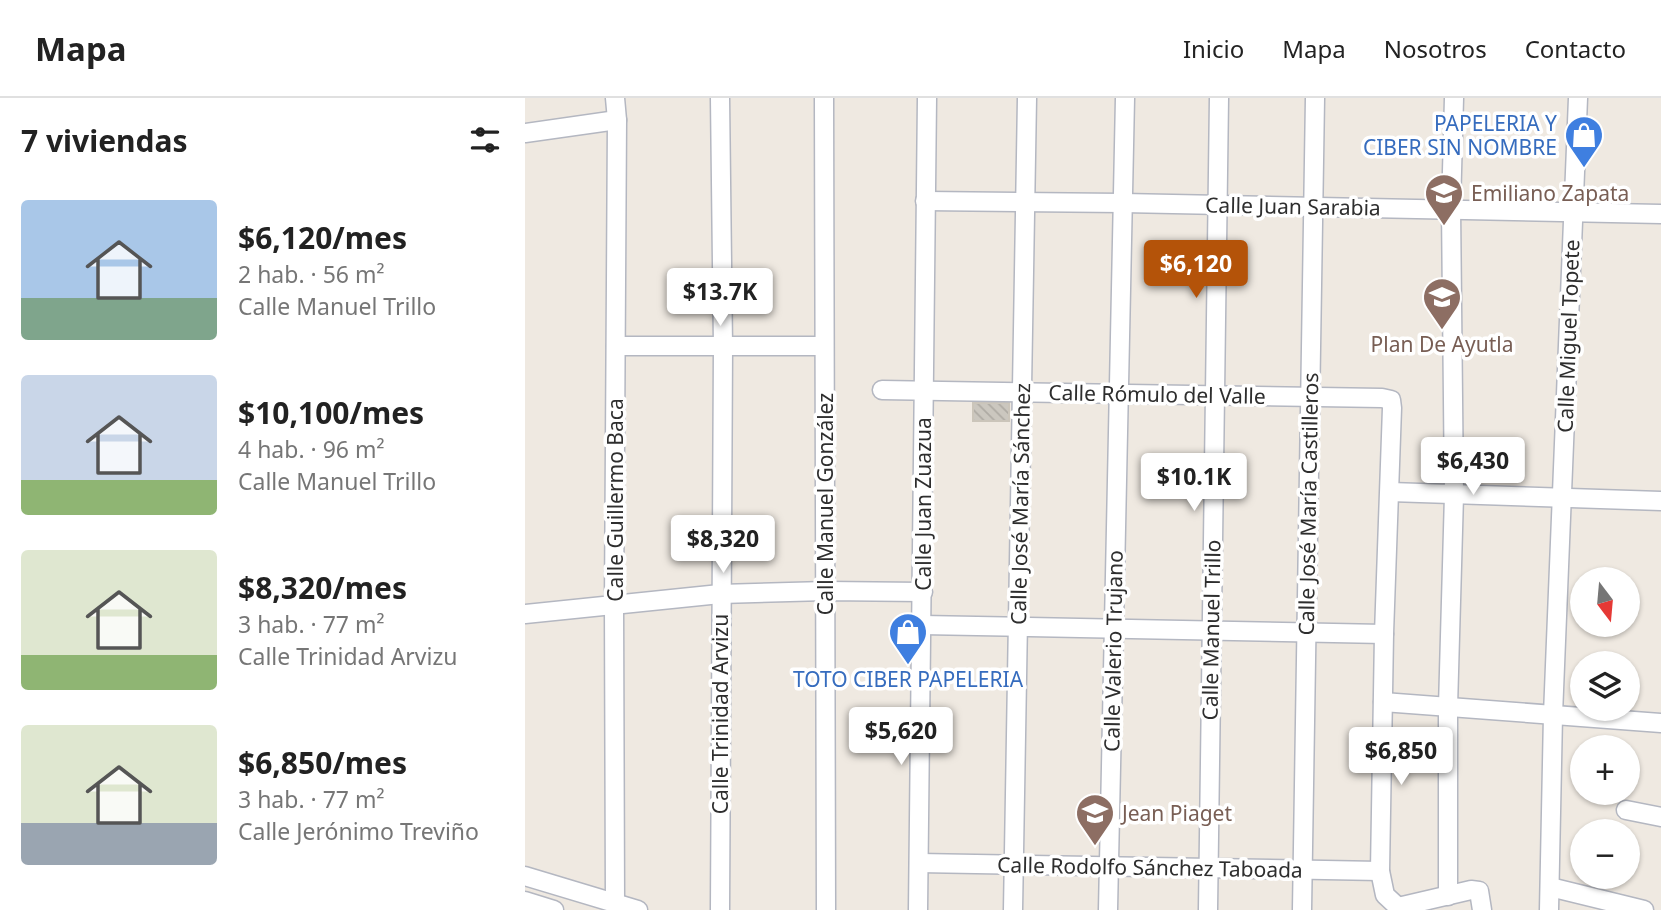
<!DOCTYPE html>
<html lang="es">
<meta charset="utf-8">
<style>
:root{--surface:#fff;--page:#f6f6f6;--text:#222;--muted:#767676;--line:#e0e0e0;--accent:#b45309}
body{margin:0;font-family:"Noto Sans",sans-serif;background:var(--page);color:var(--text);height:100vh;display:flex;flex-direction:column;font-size:26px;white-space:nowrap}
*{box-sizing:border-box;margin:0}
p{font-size:23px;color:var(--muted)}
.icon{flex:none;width:38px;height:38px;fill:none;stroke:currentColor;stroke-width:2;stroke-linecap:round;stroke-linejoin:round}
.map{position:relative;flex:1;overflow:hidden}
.side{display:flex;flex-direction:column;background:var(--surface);width:525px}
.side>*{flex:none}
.needle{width:46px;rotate:164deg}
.tools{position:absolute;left:1045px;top:469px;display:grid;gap:14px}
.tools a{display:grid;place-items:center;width:70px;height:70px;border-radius:50%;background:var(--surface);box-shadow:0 2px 5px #0004;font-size:35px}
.price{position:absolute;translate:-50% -60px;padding:0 16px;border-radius:7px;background:#fff;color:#222;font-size:23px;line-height:46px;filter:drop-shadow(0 2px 4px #0008)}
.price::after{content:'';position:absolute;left:50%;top:42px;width:21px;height:16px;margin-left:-10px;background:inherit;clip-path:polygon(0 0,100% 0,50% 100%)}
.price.on{background:var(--accent);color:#fff}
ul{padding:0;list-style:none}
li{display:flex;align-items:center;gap:21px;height:175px;padding:0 21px}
li span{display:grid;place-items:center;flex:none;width:196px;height:140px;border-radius:7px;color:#555}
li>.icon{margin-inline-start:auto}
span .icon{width:84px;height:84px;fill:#fffc;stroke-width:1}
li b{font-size:30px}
h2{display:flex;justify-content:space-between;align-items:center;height:84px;padding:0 21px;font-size:30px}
header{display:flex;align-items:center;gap:42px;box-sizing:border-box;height:98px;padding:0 35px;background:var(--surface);border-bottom:2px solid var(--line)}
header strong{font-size:33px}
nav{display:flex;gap:38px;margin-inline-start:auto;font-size:24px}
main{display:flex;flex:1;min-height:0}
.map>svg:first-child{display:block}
</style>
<header>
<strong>Mapa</strong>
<nav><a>Inicio</a><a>Mapa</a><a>Nosotros</a><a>Contacto</a></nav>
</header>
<main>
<section class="side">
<h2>7 viviendas<svg class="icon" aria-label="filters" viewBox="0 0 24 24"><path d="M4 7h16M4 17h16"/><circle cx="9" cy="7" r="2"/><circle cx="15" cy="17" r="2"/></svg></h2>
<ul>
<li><span style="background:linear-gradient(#a9c7e8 70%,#7fa58c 0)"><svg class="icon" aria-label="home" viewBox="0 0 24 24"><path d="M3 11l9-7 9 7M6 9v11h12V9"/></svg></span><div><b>$6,120/mes</b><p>2 hab. · 56 m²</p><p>Calle Manuel Trillo</p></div></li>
<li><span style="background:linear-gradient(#c9d6e8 75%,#8fb573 0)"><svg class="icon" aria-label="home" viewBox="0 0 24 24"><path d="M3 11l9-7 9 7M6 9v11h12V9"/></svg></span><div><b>$10,100/mes</b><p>4 hab. · 96 m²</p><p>Calle Manuel Trillo</p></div></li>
<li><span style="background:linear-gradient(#dfe7d0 75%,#8fb573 0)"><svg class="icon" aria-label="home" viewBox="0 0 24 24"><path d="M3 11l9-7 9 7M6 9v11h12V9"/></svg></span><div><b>$8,320/mes</b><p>3 hab. · 77 m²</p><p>Calle Trinidad Arvizu</p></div></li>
<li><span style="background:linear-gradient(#dfe7d0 70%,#9aa5b1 0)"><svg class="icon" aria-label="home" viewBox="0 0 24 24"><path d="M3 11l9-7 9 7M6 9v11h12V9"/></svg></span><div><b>$6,850/mes</b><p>3 hab. · 77 m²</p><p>Calle Jerónimo Treviño</p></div></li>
</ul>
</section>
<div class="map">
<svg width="1136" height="812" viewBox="0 0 1136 812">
<defs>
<pattern id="building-back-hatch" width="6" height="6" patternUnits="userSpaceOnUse" patternTransform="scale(1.75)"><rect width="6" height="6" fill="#cbc7bf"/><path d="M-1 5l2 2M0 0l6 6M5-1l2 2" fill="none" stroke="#afaba4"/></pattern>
</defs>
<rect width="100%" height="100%" fill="#efe9e1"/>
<!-- building -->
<rect fill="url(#building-back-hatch)" stroke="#cbc5ba" stroke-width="2" x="448" y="305" width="36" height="18"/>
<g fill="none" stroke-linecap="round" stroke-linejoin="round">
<defs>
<g id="minor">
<polyline points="90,0 92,22 89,507 90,805"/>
<polyline points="195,0 198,249 195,812"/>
<polyline points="299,0 301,812"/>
<polyline points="0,35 92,22"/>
<polyline points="400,103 598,105 1136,116"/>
<polyline points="91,248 299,248"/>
<polyline points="357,292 857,300 866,302 867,310 859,536 855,773 860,797 873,809 873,812"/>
<polyline points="865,394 1136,403"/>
<polyline points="0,516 195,496 301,493 398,494"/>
<polyline points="397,527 859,536"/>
<polyline points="858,604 1136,625"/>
<polyline points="1101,712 1136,719"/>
<polyline points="394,765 855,773"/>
<polyline points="0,778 113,812"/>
<polyline points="1025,789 1119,812"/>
<polyline points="923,798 923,609 929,397 926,110 929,0"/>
<polyline points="0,803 29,812"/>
<polyline points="873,809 946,792 954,793 957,812"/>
<polyline points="393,812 402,0"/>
<polyline points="488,812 502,0"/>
<polyline points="583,812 600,0"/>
<polyline points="683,812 694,0"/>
<polyline points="777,812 790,0"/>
<polyline points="1024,812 1028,617 1053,0"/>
</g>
</defs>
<!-- minor casing -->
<use href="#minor" stroke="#b4b7c1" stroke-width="21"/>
<!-- minor -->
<use href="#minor" stroke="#fff" stroke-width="18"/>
</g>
<!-- icons -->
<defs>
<symbol id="shop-pin" viewBox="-11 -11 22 30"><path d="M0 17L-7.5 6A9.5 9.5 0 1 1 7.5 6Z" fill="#3f7fe0" stroke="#fff"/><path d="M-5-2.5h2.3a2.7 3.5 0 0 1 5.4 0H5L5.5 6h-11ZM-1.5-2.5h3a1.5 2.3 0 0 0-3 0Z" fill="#fff"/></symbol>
<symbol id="school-pin" viewBox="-11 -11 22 30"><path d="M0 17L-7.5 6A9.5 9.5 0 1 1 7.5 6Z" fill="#8d6e63" stroke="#fff"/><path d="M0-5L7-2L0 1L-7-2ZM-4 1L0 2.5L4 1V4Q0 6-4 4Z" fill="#fff"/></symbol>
</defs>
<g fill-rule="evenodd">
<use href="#shop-pin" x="1037" y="15" width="44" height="60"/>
<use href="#school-pin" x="897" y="73" width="44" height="60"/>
<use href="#school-pin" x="895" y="177" width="44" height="60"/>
<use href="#shop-pin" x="361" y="512" width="44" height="60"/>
<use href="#school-pin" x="548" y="693" width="44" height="60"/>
</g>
<g text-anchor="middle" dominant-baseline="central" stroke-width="7" stroke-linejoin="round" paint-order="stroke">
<!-- shop labels -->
<g font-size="21" fill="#366cbe" stroke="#fff" text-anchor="end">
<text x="1032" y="25">PAPELERIA Y<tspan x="1032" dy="24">CIBER SIN NOMBRE</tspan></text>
<text x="383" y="581" text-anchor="middle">TOTO CIBER PAPELERIA</text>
</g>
<!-- education labels -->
<g font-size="21" fill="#785e54" stroke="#fff" text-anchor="start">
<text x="946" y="95">Emiliano Zapata</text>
<text x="917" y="246" text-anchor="middle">Plan De Ayutla</text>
<text x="597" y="715">Jean Piaget</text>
</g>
<!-- street labels -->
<g font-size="21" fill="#2e2e2e" stroke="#fff">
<text transform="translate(768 108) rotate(1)">Calle Juan Sarabia</text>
<text transform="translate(1043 238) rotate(-88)">Calle Miguel Topete</text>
<text transform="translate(632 296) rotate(1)">Calle Rómulo del Valle</text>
<text transform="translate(90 402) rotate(-90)">Calle Guillermo Baca</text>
<text transform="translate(300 406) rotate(-90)">Calle Manuel González</text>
<text transform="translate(398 406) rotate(-90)">Calle Juan Zuazua</text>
<text transform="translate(495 406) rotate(-89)">Calle José María Sánchez</text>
<text transform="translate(783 406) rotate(-89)">Calle José María Castilleros</text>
<text transform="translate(686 532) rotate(-89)">Calle Manuel Trillo</text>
<text transform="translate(588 553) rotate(-89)">Calle Valerio Trujano</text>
<text transform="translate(195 616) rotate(-90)">Calle Trinidad Arvizu</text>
<text transform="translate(625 769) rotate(1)">Calle Rodolfo Sánchez Taboada</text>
</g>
</g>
</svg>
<div class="tools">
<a><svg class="needle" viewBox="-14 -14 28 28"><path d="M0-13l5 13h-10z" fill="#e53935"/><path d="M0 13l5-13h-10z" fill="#767676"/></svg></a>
<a><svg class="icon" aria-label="layers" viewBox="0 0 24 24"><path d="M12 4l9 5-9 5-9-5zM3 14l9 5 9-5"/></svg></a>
<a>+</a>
<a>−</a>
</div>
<b class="price on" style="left:671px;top:202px">$6,120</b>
<b class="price" style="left:195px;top:230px">$13.7K</b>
<b class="price" style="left:948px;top:399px">$6,430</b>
<b class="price" style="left:669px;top:415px">$10.1K</b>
<b class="price" style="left:198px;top:477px">$8,320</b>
<b class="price" style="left:376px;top:669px">$5,620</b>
<b class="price" style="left:876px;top:689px">$6,850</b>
</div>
</main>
